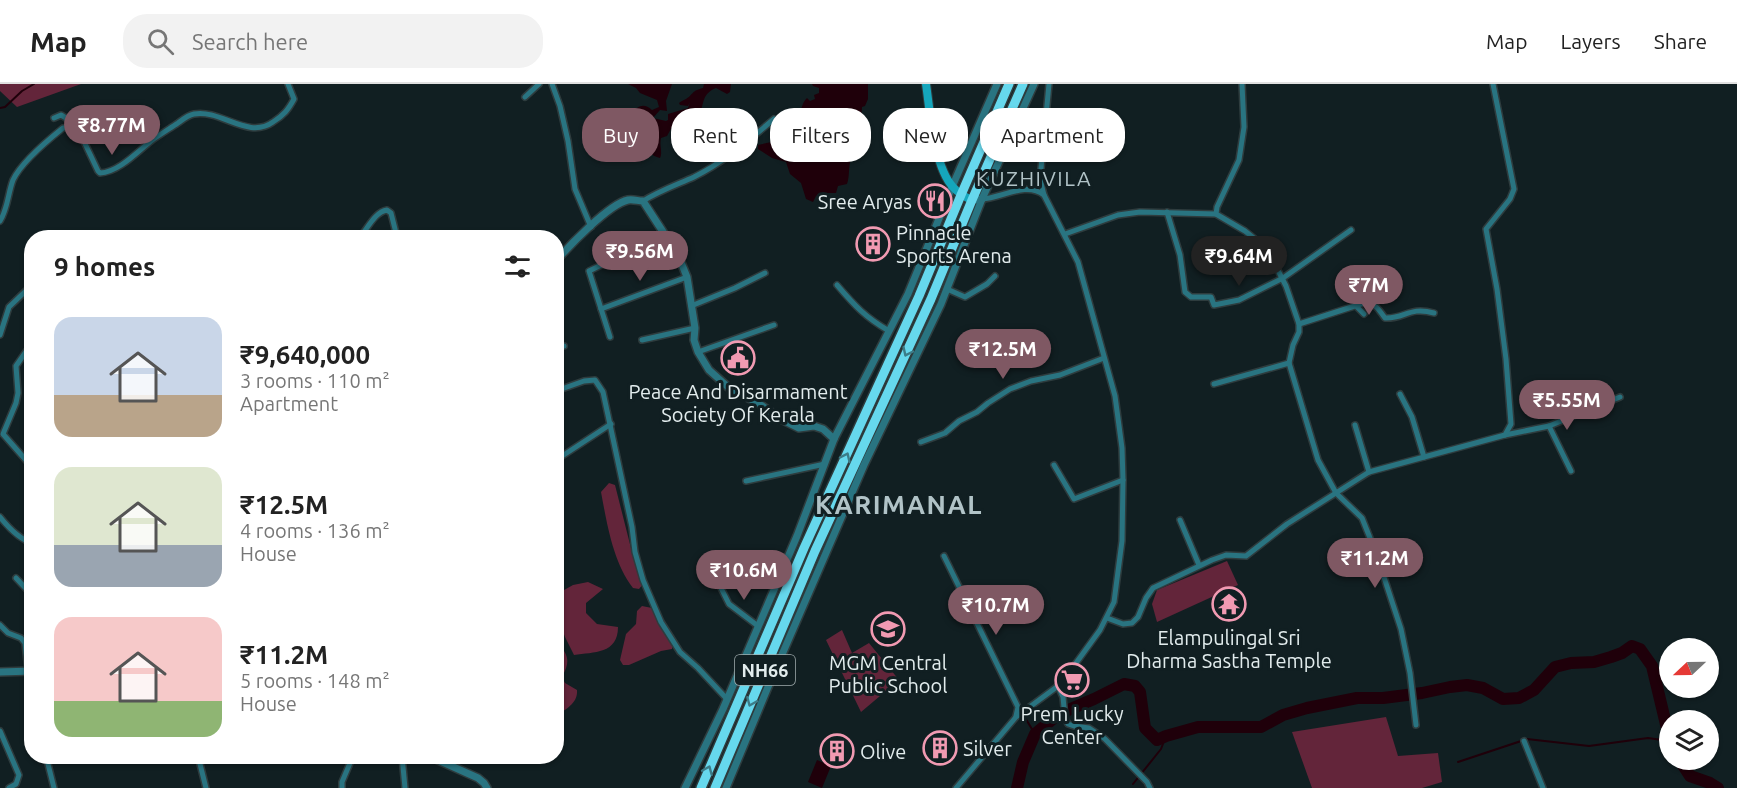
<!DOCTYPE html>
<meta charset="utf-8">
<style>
:root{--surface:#fff;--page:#f2f2f2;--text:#222;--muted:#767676;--line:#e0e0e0;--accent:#7f5863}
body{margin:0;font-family:Ubuntu,sans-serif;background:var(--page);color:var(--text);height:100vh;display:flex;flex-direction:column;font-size:22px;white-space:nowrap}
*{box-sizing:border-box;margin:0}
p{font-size:20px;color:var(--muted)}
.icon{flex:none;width:33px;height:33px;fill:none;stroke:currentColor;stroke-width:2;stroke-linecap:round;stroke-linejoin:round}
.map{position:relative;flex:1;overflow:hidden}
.drawer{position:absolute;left:24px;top:146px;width:540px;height:534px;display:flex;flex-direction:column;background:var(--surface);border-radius:24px;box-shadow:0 2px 4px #0004}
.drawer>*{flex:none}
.hud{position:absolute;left:582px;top:24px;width:570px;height:54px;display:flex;gap:12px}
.needle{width:39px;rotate:248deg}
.fabs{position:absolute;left:1659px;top:554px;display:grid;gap:12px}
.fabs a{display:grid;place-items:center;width:60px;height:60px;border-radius:50%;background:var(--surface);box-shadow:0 2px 4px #0004;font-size:30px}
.price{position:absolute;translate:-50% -51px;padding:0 14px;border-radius:21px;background:var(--accent);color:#fff;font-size:20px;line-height:39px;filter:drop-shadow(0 2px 3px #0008)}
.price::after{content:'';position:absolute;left:50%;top:36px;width:18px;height:14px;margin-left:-9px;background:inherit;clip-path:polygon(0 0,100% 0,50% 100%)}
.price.current{background:#222;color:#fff}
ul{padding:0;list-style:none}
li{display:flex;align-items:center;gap:18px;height:150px;padding:0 30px}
li span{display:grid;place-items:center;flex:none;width:168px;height:120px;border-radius:18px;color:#555}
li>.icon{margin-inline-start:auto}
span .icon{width:72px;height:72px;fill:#fffc;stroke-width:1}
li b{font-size:26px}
h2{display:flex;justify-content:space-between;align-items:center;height:72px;padding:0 30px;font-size:26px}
.pill{padding:0 21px;border-radius:24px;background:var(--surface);box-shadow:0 2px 4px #0004;font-size:21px;line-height:54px}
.pill.current{background:var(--accent);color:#fff}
header{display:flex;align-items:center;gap:36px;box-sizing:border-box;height:84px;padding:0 30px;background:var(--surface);border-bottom:2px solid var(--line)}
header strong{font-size:28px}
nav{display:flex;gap:33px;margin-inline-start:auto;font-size:21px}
.search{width:420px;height:54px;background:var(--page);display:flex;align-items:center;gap:15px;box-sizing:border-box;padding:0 21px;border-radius:24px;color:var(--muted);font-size:22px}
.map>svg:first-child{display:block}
</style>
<header>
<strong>Map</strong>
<div class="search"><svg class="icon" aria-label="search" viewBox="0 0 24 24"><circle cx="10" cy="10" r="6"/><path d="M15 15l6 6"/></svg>Search here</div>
<nav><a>Map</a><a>Layers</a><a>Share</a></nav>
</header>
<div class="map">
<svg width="1737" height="704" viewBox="0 0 1737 704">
<rect width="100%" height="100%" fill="#111f22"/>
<!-- green -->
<g fill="#63253a">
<polygon points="0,0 81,0 17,23 0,7"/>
<path d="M609 399 615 401 634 476 643 500 639 505 633 504C613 478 607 440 601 408Z"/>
<polygon points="1227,477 1238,501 1157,538 1152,520 1157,506"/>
<path d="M588 498 603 505 586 519V529L597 540 618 543C618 570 594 568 574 571L565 553 557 531V510L573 501Z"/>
<polygon points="642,522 652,524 673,559 672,565 661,567 629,581 623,581 620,576 626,550 636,540 637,527"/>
<polygon points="842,546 852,569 869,559 899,596 861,628 826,556"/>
<path d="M556 555C567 571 572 575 562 593L565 599 577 606C578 618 568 624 559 630L556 629Z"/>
<polygon points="1386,633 1398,672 1438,669 1442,698 1422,704 1312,704 1292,648"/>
</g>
<!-- water -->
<g fill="#1f000a">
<path d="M628 0H672L666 17 667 27 660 26 653 34 666 37 668 36V30L688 24 690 18 688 22 680 21 679 19C681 17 684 16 686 15 694 10 691 7 703 4L704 0H731L730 8 727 10 716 4C699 11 706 23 697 32 691 38 681 37 673 41L667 52 661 54C659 61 663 69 660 74 647 70 647 66 645 52L638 53 635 58 634 56V51L631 47 632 44 630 41 634 26C641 21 645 20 652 26L659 23 657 16 640 9 636 4Z"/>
<path d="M812 0H868V15L865 22 862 23 861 37 853 39 843 28 840 31 852 47 864 43C863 57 855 64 851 75 848 83 850 92 847 100L838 102 836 109H826L816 112 813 118 806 115 801 99 790 90 786 78 772 74 758 65V61L776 57 775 53C784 48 796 37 800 27 803 22 802 19 807 14L810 17 815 15 814 11 819 9V4L813 2Z"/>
<polygon points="817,676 831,682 822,704 808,698"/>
</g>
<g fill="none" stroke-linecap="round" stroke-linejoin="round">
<!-- stream -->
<g stroke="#1f000a" stroke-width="2">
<polyline points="0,24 5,23 22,7 34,0"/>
<polyline points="1024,632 1035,650"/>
<polyline points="1458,678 1527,655 1589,662 1648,654 1669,657 1667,650"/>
<polyline points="1133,700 1161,665 1166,652"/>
</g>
<!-- river -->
<g stroke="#1f000a" stroke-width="12">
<polyline points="1679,675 1690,692 1710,699 1718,704"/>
<polyline points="1017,704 1023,678 1035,650 1054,634 1066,627 1094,615 1124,600 1135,602 1140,608 1145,644 1157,656 1166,652 1198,643 1261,643 1283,631 1307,624 1357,614 1383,614 1422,609 1450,603 1467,601 1483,604 1503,615 1519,614 1534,606 1555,583 1571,579 1594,578 1611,573 1622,569 1632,562 1640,565 1652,582 1670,657"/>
</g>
<defs>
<g id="minor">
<polyline points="552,0 560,22 568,57 575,105 591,143"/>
<polyline points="1242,0 1244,43 1239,76 1217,123 1216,130 1245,147 1260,159 1270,171 1286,202 1299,240 1299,248 1293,261 1289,279 1318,376 1336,409 1362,434 1376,469 1401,545 1410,589 1416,641"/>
<polyline points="525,13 539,0"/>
<polyline points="54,34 61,31 66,34 72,43"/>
<polyline points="732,34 743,60"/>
<polyline points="1044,111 1040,95 1049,0"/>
<path d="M643 117C659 107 676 101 694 93 723 79 749 56 774 35"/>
<polyline points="1167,128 1180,171 1185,208 1191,213 1211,213 1214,221 1239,216 1283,194 1351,146"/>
<path d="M0 137C8 124 8 109 13 96 21 79 48 56 63 44L72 43 79 47 98 87 100 89C119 88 137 68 151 57 159 51 169 45 178 39 182 36 188 31 194 30 221 25 248 56 273 38 284 31 288 26 294 15L288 0"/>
<polyline points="1065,150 1118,131 1140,128 1216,130"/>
<path d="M360 153C368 144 375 128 387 126L391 129 397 153"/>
<path d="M837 201C855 222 865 233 889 247"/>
<polyline points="947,205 965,213 987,200 995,192"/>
<polyline points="1355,221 1364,230"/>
<polyline points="691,222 735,204 765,189"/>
<polyline points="601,225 687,193"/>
<path d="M1299 240 1364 219C1377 220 1378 225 1385 234 1405 235 1409 222 1434 229"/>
<polyline points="0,251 9,223 32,201"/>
<polyline points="610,253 589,187 665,150"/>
<polyline points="642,256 695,244"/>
<polyline points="32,259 16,282 18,309 16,319 3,350 32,383"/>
<polyline points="556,263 564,262"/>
<polyline points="698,268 774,241"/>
<polyline points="1214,300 1289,279"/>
<polyline points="556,307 584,297 595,296 603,308 632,443 635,468 643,496 661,538 680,568 698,584 726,614"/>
<polyline points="1400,310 1412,333 1424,373"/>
<polyline points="1355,341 1369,388"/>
<polyline points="1549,342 1571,387"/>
<polyline points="1505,351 1549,342 1620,313"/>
<polyline points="921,358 945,349 959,337 977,328 988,319 1010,305 1031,297 1060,291 1104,274"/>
<polyline points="556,376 611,340"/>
<polyline points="1054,381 1074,415 1123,396"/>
<polyline points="746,397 825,380"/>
<path d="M0 433C8 443 19 455 32 459"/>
<polyline points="1180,436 1199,481"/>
<polyline points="944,472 1018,623 1016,632"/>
<polyline points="16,494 32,511"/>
<polyline points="720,502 729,520 758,542"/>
<polyline points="1107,534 1123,540 1132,539 1138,533 1146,514 1153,504 1212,476 1226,471 1246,472 1287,440 1369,388 1505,351 1511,340 1506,275 1497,205 1486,145 1510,115 1514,105 1493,0"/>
<polyline points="0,541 8,549 21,554 25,559 28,587"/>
<polyline points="1058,602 1063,613 1065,634 1068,640 1074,642 1089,644 1095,648 1105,655 1147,698 1150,704"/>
<polyline points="0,647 19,691 16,700 9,704"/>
<polyline points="1524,657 1543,704"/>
<polyline points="46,672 54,704"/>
<polyline points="198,672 206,704"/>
<polyline points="402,672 405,704"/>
<polyline points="342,704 342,698 353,672"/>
<path d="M956 704 1016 633 1058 602 1063 597 1100 546 1114 518 1122 457 1123 396 1122 364 1115 312 1078 178 1044 111C1026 97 1002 114 982 115"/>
</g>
<g id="tertiary">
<polyline points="982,115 1034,0"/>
<path d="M556 177C569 162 609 120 628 116 633 115 638 117 643 117L678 171 687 193 695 244 694 256 698 268 709 286 728 303 758 319 781 335 799 344 814 342 823 345 834 355"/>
<polyline points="0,588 32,587"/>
<polyline points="429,672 478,694 484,699 487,704"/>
<polyline points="685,704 723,625 797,452 834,355 908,210 952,103 997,0"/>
<polyline points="726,704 768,603 864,381 941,220 982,115 972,116"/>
</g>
<path id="secondary" d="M926 0C930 27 934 83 953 103 958 109 965 113 972 116"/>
<g id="trunk">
<polyline points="701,704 804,464 919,212 961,111 1009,0"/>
<polyline points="715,704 815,467 931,215 972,116 1023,0"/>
</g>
</defs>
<!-- minor casing -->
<use href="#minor" stroke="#2e3c3e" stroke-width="8"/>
<!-- tertiary casing -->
<use href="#tertiary" stroke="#2e3c3e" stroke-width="10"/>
<!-- secondary casing -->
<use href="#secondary" stroke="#2e3c3e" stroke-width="10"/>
<!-- trunk casing -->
<use href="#trunk" stroke="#2e3c3e" stroke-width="12"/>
<!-- minor -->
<use href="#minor" stroke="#297481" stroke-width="5"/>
<!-- tertiary -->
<use href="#tertiary" stroke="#297481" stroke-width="7"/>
<!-- secondary -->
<use href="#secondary" stroke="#15a6bc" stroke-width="8"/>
<!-- trunk -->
<use href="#trunk" stroke="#66d8ed" stroke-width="9"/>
</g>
<!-- one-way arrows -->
<defs><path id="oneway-chevron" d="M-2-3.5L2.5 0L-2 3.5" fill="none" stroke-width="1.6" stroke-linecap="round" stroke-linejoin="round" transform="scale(1.5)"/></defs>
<g stroke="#3c7c88">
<use href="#oneway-chevron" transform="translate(907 268) rotate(115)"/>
<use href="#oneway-chevron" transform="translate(846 373) rotate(-65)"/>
<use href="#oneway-chevron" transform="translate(751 618) rotate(113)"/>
<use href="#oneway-chevron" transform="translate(708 686) rotate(-67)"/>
</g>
<!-- icons -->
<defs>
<symbol id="restaurant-ring" viewBox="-11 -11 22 22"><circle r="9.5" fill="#111f22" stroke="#f19ab2" stroke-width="1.5"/><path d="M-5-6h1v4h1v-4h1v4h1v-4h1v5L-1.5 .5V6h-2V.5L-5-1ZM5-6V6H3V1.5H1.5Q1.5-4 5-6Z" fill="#f19ab2"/></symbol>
<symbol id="building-ring" viewBox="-11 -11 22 22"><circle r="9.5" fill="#111f22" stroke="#f19ab2" stroke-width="1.5"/><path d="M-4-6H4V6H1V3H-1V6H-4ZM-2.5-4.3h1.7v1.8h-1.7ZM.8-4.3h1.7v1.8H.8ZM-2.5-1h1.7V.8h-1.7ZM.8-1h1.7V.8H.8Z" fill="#f19ab2"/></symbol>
<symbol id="civic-ring" viewBox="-11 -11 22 22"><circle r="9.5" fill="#111f22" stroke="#f19ab2" stroke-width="1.5"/><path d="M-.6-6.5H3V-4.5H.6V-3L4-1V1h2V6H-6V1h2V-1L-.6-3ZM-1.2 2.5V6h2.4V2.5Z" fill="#f19ab2"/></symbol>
<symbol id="temple-ring" viewBox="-11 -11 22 22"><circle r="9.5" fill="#111f22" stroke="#f19ab2" stroke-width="1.5"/><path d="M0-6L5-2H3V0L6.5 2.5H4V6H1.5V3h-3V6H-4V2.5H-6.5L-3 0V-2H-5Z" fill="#f19ab2"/></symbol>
<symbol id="school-ring" viewBox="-11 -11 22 22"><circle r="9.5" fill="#111f22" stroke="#f19ab2" stroke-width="1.5"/><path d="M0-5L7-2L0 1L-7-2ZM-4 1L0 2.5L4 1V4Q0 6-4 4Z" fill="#f19ab2"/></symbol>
<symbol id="supermarket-ring" viewBox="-11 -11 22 22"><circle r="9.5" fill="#111f22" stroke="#f19ab2" stroke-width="1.5"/><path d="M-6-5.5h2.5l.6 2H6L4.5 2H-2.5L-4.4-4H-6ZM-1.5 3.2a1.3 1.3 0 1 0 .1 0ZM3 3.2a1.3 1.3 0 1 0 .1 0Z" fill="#f19ab2"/></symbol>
</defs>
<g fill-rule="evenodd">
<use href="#restaurant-ring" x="916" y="98" width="38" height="38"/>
<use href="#building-ring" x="854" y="141" width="38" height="38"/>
<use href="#civic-ring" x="719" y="255" width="38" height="38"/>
<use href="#temple-ring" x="1210" y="501" width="38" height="38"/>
<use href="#school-ring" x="869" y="526" width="38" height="38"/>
<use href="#supermarket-ring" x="1053" y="577" width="38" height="38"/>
<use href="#building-ring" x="921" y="645" width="38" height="38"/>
<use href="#building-ring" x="818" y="648" width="38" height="38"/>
</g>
<g text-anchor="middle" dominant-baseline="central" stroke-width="6" stroke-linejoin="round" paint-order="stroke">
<!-- shield labels -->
<rect fill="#111f22" stroke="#a3aeb0" stroke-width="1.5" x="735" y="571" width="60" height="30" rx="4.5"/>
<g font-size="18" font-weight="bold" fill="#e2eced">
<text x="765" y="586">NH66</text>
</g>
<!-- poi labels -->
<g font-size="20" fill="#e2eced" stroke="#111f22">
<text x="912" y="117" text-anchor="end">Sree Aryas</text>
<text x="896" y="148" text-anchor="start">Pinnacle<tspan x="896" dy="23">Sports Arena</tspan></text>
<text x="738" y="307">Peace And Disarmament<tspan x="738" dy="23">Society Of Kerala</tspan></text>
<text x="1229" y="553">Elampulingal Sri<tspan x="1229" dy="23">Dharma Sastha Temple</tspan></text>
<text x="888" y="578">MGM Central<tspan x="888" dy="23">Public School</tspan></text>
<text x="1072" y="629">Prem Lucky<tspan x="1072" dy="23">Center</tspan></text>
<text x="963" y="664" text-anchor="start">Silver</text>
<text x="860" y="667" text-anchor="start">Olive</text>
</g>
<!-- neighbourhood labels -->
<g font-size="21" letter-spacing="1.5" fill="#b1c3c7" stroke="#111f22">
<text x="1034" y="94">KUZHIVILA</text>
</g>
<!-- district labels -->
<g font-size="26" font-weight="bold" letter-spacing="1.5" fill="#b1c3c7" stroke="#111f22">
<text x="899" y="420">KARIMANAL</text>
</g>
</g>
</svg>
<div class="fabs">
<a><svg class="needle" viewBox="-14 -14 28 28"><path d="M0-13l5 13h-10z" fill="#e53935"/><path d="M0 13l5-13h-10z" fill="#767676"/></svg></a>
<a><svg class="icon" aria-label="layers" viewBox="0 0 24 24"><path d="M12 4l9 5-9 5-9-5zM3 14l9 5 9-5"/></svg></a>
</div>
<b class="price" style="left:112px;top:72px">₹8.77M</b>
<b class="price" style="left:640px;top:198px">₹9.56M</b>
<b class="price current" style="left:1239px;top:203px">₹9.64M</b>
<b class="price" style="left:1369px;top:232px">₹7M</b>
<b class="price" style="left:1003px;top:296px">₹12.5M</b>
<b class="price" style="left:1567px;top:347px">₹5.55M</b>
<b class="price" style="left:1375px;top:505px">₹11.2M</b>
<b class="price" style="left:744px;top:517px">₹10.6M</b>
<b class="price" style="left:996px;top:552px">₹10.7M</b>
<div class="hud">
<a class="pill current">Buy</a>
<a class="pill">Rent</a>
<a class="pill">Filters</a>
<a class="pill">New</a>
<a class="pill">Apartment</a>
</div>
<section class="drawer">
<h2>9 homes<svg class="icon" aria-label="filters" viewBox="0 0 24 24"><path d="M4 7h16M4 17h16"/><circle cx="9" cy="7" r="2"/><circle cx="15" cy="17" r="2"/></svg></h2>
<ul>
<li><span style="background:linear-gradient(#c9d6e8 65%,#b9a48a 0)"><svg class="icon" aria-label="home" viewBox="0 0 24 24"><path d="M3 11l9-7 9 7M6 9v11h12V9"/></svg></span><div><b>₹9,640,000</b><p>3 rooms · 110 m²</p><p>Apartment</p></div></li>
<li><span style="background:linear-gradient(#dfe7d0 65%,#9aa5b1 0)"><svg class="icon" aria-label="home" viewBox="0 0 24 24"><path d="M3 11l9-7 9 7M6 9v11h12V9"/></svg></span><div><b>₹12.5M</b><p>4 rooms · 136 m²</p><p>House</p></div></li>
<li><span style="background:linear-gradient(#f6c9c9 70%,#8fb573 0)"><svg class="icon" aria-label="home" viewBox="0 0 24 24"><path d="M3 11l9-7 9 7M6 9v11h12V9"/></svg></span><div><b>₹11.2M</b><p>5 rooms · 148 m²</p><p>House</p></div></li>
</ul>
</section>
</div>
